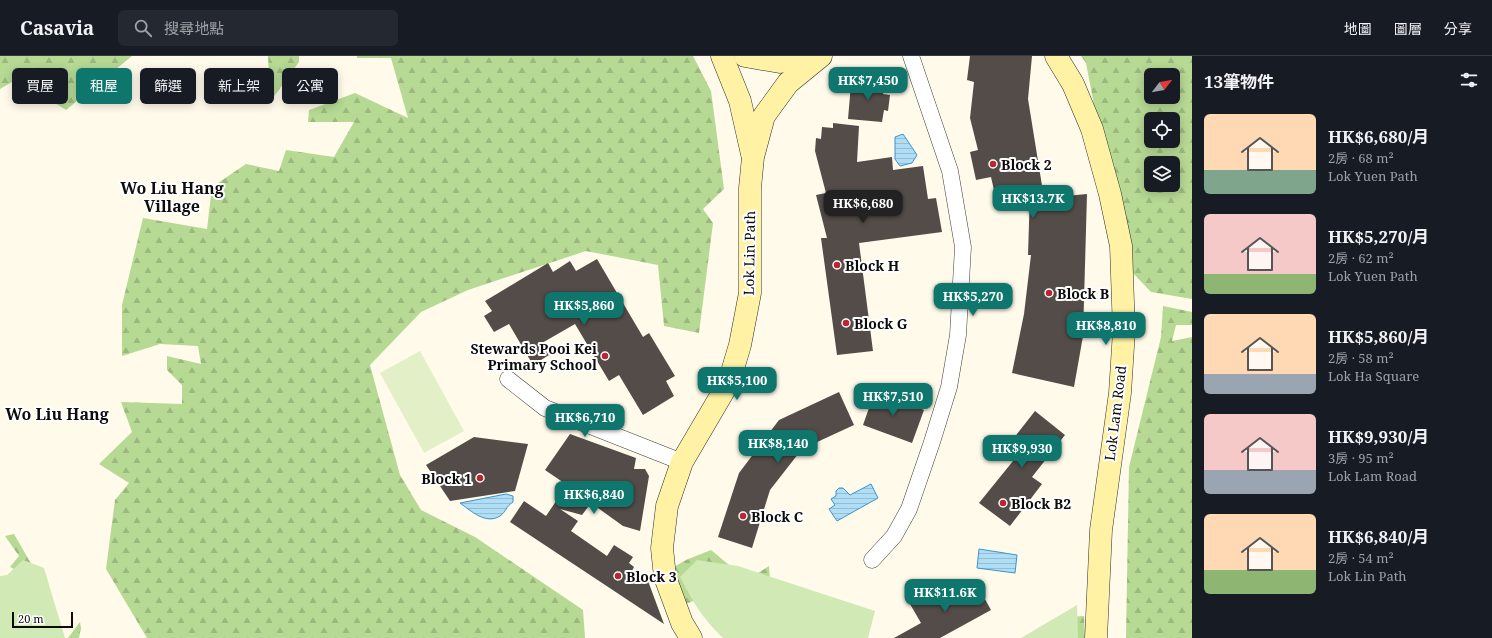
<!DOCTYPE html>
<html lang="zh-TW">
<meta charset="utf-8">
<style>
:root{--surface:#171b24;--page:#242831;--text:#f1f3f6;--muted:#9ea1a6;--line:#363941;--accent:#0f766e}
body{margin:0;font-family:"Noto Serif","Noto Sans TC",serif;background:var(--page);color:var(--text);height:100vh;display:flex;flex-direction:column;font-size:15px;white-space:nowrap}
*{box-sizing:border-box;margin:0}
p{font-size:13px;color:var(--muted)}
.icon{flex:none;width:22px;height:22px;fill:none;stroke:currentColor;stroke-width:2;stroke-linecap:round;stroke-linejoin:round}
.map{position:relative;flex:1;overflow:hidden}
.panel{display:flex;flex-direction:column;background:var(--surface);width:300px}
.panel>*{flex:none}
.hud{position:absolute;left:12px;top:12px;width:380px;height:36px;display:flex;gap:8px}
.needle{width:26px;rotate:59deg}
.buttons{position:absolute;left:1144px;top:12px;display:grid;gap:8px}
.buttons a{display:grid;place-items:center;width:36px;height:36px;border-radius:6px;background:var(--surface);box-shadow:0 2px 10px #0003;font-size:20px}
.scale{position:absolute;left:12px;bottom:10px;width:61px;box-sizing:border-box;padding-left:4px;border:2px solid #0c0c0c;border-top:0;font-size:11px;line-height:14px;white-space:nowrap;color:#0c0c0c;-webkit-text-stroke:3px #fff;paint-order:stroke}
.price{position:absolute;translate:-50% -34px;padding:0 9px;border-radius:8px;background:var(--accent);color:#fff;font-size:13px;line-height:26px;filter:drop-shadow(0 1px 2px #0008)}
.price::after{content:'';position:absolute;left:50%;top:24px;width:12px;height:9px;margin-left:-6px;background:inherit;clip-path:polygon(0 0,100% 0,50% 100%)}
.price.active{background:#222;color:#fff}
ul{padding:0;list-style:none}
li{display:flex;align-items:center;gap:12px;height:100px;padding:0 12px}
li span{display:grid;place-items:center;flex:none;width:112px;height:80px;border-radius:6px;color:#555}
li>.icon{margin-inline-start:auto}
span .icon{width:48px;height:48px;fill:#fffc;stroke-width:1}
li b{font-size:17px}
h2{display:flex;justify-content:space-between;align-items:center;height:48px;padding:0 12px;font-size:17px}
.tag{padding:0 14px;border-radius:6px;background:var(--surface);box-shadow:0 2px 10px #0003;font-size:14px;line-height:36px}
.tag.active{background:var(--accent);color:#fff}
header{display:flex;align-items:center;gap:24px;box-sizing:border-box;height:56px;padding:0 20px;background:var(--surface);border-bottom:1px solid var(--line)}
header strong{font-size:19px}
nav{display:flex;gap:22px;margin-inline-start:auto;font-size:14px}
.search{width:280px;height:36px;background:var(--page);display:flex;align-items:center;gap:10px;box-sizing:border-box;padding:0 14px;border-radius:6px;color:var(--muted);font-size:15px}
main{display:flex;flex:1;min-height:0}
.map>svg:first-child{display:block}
</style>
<header>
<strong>Casavia</strong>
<div class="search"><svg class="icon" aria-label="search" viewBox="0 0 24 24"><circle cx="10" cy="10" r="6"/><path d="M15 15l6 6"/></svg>搜尋地點</div>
<nav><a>地圖</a><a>圖層</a><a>分享</a></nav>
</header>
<main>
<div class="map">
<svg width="1192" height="582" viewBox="0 0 1192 582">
<defs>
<pattern id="forest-firs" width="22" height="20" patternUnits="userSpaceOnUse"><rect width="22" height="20" fill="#b6d994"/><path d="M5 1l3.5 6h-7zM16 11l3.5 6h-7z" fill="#9bb97e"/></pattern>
<pattern id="water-rules" width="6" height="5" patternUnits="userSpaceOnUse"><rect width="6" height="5" fill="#afdef6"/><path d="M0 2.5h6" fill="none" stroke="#95bdd2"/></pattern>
</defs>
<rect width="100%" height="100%" fill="#fffaea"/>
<!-- forest -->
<g fill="url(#forest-firs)" fill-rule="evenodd">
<polygon points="0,0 132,0 66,54 17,23 0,33"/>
<polygon points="268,0 299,0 299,6 270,46"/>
<polygon points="357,0 693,0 711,35 724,133 703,153 713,167 699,277 664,270 658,209 586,195 468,234 421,256 370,309 400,419 421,454 475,481 583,554 585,582 147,582 106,513 115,444 129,427 99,408 132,376 121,346 182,348 182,329 167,314 167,300 201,308 198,290 160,288 122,300 122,249 143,162 207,173 212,131 246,108 279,115 286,94 334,101 354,66 308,66 309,54 355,37 408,62 391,2 357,2"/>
<path d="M1081 0H1192V243L1151 236 1130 214 1106 111 1086 7ZM1151 19H1173V41H1151ZM1151 63H1173V85H1151ZM1151 107H1173V129H1151Z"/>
<polygon points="1163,250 1192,256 1192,269 1176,269 1172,285 1192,281 1192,582 1126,582 1129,411 1161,281"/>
<polygon points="14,478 44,530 0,536 26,519 10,511 19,500 5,480"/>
<polygon points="711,494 747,524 769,510 771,540 709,539 683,549 672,512 686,504"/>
<polygon points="1084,560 1085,582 1051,582 1069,561"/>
<polygon points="80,566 81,572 79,582 68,582"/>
</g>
<!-- park -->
<g fill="#d1e9b5">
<polygon points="23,504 44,512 65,582 0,582 0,520 7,519"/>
<path d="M697 504 738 510 875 555 868 582H723C702 562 693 546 680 521Z"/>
<polygon points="1077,549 1078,582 1021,582"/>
</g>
<!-- pitch -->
<polygon fill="#e3f0c7" points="420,295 464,375 424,397 380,317"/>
<!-- water -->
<g fill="url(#water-rules)" stroke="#3696cd">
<polygon points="903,78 917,99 912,107 900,110 895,103 895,81"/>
<polygon points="871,428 878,442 837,465 829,453 835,449 831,443 836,440 836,435 839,432 843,432 850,439"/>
<path d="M506 438 513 440V446C506 450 506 456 500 460 486 469 471 455 460 447Z"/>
<polygon points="979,493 1017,499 1015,517 977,512"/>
</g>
<!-- building -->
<g fill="#544c48">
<polygon points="970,0 1032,0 1028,43 1044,142 1087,138 1083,280 1074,331 1012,317 1024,258 1031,199 1028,199 1030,136 996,143 991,121 976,124 970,96 978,94 970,62 974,26 967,24"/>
<polygon points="860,22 885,25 883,38 890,39 888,55 884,54 882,66 848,63 851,28 860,28"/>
<polygon points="833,67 859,70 857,106 892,101 893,114 923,110 928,143 936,142 942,176 859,187 873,295 837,299 821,182 827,182 816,139 826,137 815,95 816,82 821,83 822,71 833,72"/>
<polygon points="597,203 643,281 649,277 675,320 666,325 674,340 643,359 619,319 609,325 575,268 542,287 549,299 533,309 509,268 494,276 484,260 492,255 485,245 548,207 553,216 570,205 576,215"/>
<polygon points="875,335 924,354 912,387 863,369"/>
<polygon points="839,336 854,369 802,393 770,434 752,492 718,481 739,417 779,364"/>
<polygon points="1035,355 1065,379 1032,421 1042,428 1010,470 979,447 1013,405 1002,397"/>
<polygon points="570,378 636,402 634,413 645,413 649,420 640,475 623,470 591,447 582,459 560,453 578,465 571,475 607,500 614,489 633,501 629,507 634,511 632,515 648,525 664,568 510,466 524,445 546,460 567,429 545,414"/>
<polygon points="474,381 528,388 515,435 450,445 426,409"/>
<polygon points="949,527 956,540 965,535 969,542 981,536 991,554 940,582 894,582 921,567 910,548"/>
</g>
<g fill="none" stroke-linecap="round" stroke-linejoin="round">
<defs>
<g id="street">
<polyline points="508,323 545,352 682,406"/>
<polyline points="872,504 894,480 909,453 932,386 949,331 958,279 963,191 950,115 911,0"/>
</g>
<g id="secondary">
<polyline points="722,0 740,45 752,98"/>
<polyline points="745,0 780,6 815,0"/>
<polyline points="1056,0 1073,28 1092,73 1110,138 1121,190 1124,275 1120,337 1101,474 1096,582"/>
<polyline points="691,582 682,567 665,521 662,492 667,450 682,406 729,326 740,289 750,237 750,132 753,101 764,60 788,27 821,0"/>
</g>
</defs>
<!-- street casing -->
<use href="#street" stroke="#3f3f3f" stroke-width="17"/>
<!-- secondary casing -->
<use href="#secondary" stroke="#2e2e2e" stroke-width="23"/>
<!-- street -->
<use href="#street" stroke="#fff" stroke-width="16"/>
<!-- secondary -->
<use href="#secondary" stroke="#fff2a5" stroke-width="22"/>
</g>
<!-- markers -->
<g fill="#bb2431" stroke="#fff" stroke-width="1.5">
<circle cx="993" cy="108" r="4"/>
<circle cx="837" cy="209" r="4"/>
<circle cx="1049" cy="237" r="4"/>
<circle cx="846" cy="267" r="4"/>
<circle cx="605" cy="300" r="4"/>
<circle cx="480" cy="422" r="4"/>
<circle cx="1003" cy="447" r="4"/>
<circle cx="743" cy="460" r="4"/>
<circle cx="618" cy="520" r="4"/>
</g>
<g text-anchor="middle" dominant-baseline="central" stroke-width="4" stroke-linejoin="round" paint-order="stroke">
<!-- poi labels -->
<g font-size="14" font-weight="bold" fill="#0c0c0c" stroke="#fff" text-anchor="start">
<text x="1001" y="108">Block 2</text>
<text x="845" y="209">Block H</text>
<text x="1057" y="237">Block B</text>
<text x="854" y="267">Block G</text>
<text x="597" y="292" text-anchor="end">Stewards Pooi Kei<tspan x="597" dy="16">Primary School</tspan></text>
<text x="472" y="422" text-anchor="end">Block 1</text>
<text x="1011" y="447">Block B2</text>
<text x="751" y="460">Block C</text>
<text x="626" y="520">Block 3</text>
</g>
<!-- street labels -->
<g font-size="14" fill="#0c0c0c" stroke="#fff">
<text transform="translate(749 197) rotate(-89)">Lok Lin Path</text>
<text transform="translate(1115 357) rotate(-83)">Lok Lam Road</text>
</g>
<!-- quarter labels -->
<g font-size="16" font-weight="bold" fill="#0c0c0c" stroke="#fff">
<text x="172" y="132">Wo Liu Hang<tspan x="172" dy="18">Village</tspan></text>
<text x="57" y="358">Wo Liu Hang</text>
</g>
</g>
</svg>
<div class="buttons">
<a><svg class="needle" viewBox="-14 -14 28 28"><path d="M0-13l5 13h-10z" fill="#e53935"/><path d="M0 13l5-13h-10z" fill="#9ea1a6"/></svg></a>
<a><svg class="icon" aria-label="locate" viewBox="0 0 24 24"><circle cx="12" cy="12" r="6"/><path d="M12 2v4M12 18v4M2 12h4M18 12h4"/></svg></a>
<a><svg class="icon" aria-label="layers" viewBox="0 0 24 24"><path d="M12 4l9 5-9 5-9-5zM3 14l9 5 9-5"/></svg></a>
</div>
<div class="scale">20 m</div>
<b class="price" style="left:868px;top:45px">HK$7,450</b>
<b class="price" style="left:1033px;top:163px">HK$13.7K</b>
<b class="price active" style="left:863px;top:168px">HK$6,680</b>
<b class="price" style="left:973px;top:261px">HK$5,270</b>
<b class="price" style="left:584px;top:270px">HK$5,860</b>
<b class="price" style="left:1106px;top:290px">HK$8,810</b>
<b class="price" style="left:737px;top:345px">HK$5,100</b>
<b class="price" style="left:893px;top:361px">HK$7,510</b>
<b class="price" style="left:585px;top:382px">HK$6,710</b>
<b class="price" style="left:778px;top:408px">HK$8,140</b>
<b class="price" style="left:1022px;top:413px">HK$9,930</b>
<b class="price" style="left:594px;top:459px">HK$6,840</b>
<b class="price" style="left:945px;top:557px">HK$11.6K</b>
<div class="hud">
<a class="tag">買屋</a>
<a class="tag active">租屋</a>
<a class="tag">篩選</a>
<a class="tag">新上架</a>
<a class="tag">公寓</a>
</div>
</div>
<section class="panel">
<h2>13筆物件<svg class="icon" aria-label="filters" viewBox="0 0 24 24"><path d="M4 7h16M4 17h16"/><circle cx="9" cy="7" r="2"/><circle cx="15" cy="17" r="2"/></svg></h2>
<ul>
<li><span style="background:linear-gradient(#ffd9b3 70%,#7fa58c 0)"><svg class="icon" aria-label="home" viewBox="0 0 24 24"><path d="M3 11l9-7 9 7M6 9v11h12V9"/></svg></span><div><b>HK$6,680/月</b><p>2房 · 68 m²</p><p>Lok Yuen Path</p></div></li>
<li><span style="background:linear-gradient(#f6c9c9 75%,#8fb573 0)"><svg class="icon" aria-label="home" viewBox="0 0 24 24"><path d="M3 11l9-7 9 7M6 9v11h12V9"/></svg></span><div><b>HK$5,270/月</b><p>2房 · 62 m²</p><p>Lok Yuen Path</p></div></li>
<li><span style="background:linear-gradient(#ffd9b3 75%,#9aa5b1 0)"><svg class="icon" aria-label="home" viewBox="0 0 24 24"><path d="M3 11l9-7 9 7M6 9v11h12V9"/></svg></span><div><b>HK$5,860/月</b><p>2房 · 58 m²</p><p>Lok Ha Square</p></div></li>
<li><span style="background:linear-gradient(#f6c9c9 70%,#9aa5b1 0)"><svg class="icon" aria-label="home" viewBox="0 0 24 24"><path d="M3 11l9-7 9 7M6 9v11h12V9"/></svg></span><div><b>HK$9,930/月</b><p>3房 · 95 m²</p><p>Lok Lam Road</p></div></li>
<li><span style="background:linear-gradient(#ffd9b3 70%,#8fb573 0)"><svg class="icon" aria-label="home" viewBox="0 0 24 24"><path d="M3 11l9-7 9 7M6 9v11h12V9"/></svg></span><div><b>HK$6,840/月</b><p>2房 · 54 m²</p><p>Lok Lin Path</p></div></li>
</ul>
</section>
</main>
